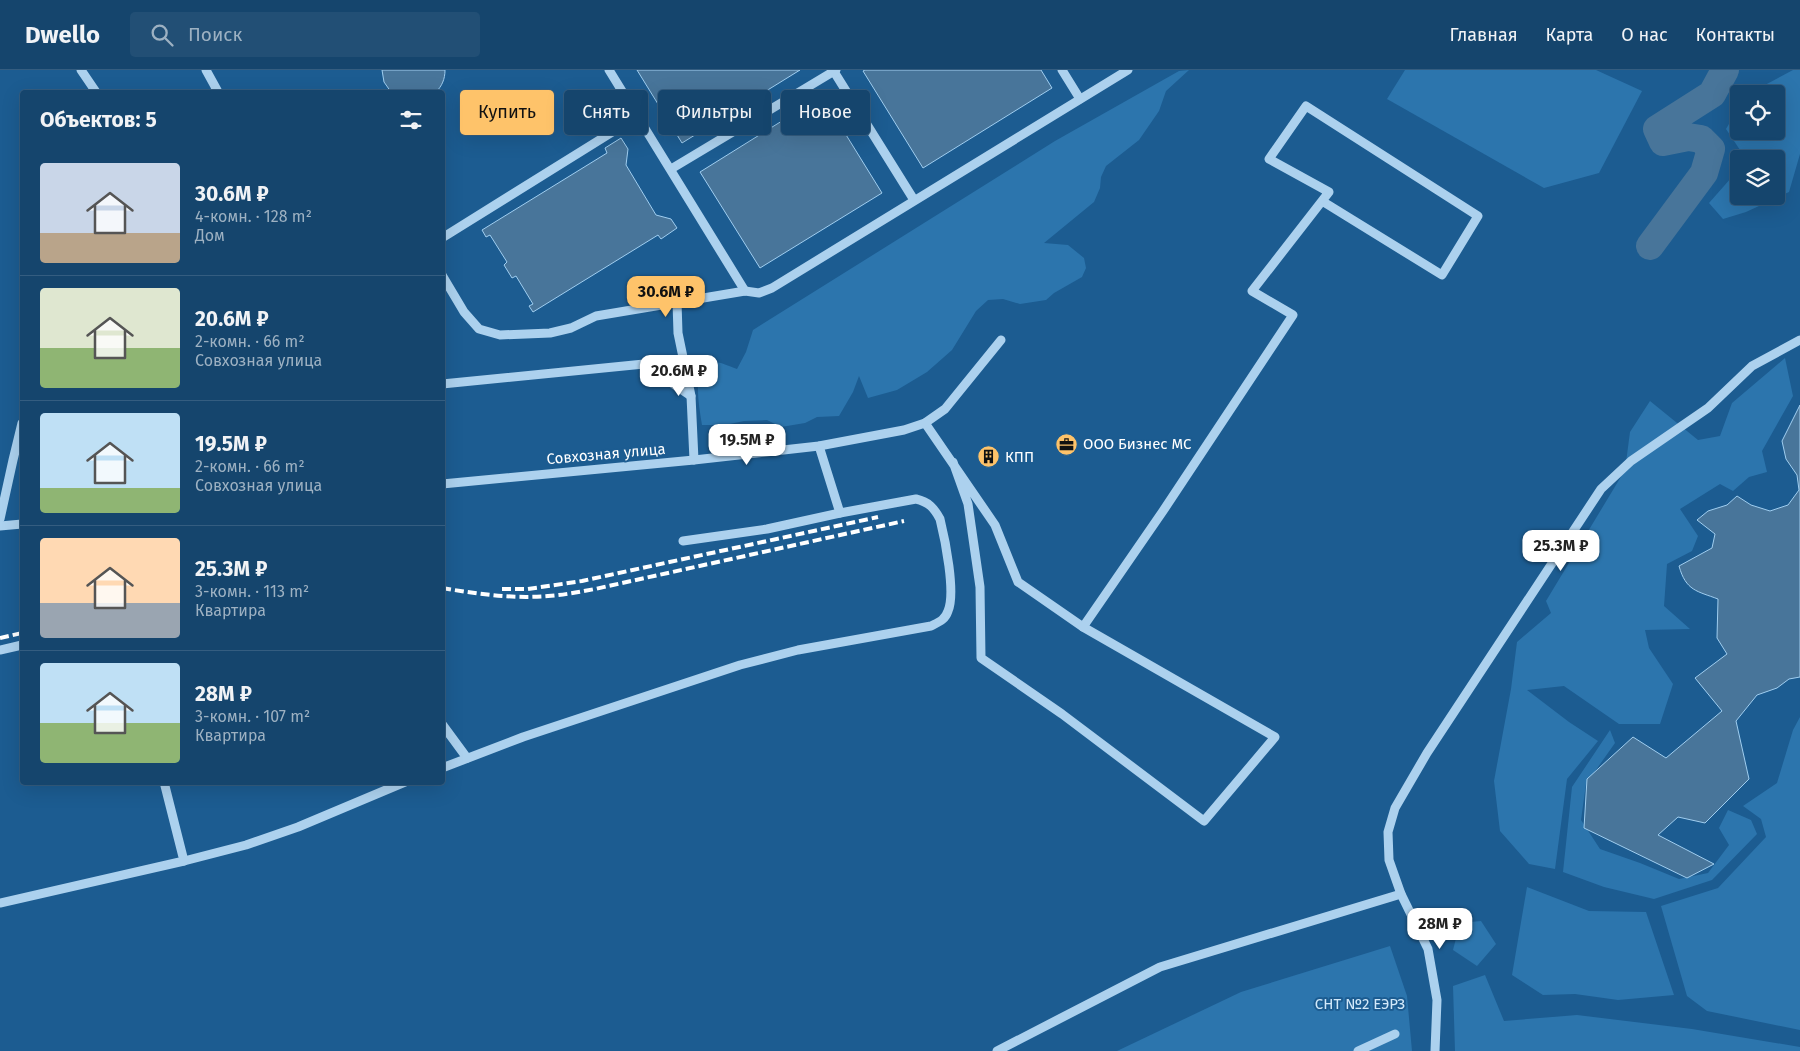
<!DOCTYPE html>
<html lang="ru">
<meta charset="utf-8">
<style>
:root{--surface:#15456d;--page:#224f75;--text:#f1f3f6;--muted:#9db1c2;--line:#345d80;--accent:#fec36a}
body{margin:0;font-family:"Fira Sans",sans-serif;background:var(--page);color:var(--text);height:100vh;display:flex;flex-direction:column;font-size:19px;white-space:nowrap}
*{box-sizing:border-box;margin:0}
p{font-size:16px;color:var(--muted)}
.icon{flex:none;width:28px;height:28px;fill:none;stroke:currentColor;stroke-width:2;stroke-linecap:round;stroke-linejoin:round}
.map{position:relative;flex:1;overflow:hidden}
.details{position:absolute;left:20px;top:20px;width:425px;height:695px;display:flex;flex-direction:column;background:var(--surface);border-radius:5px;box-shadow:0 5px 20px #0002,0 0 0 1px var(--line)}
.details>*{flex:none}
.top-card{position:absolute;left:460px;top:20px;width:475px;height:45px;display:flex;gap:10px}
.fabs{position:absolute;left:1730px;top:15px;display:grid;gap:10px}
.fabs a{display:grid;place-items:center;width:55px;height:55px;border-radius:5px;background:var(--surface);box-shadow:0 5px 20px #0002,0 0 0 1px var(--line);font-size:25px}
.price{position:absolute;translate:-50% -42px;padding:0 11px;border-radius:10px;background:#fff;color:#222;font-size:16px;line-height:32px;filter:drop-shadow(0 1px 2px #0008)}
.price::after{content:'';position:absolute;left:50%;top:30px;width:15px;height:11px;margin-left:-8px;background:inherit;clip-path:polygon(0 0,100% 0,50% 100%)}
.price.on{background:var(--accent);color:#111}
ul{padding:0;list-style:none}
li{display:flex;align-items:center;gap:15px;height:125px;padding:0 20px}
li+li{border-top:1px solid var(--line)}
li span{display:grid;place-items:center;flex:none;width:140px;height:100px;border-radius:5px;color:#555}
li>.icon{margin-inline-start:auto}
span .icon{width:60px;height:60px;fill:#fffc;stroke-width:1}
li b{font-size:21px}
h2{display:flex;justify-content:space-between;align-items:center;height:60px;padding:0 20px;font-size:21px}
.tag{padding:0 18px;border-radius:5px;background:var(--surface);box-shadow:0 5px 20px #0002,0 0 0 1px var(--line);font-size:18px;line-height:45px}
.tag.on{background:var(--accent);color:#111}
header{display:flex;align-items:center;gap:30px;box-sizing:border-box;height:70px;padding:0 25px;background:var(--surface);border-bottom:1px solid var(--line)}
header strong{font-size:24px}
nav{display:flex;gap:28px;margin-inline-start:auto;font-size:18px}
.search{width:350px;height:45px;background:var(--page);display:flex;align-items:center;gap:12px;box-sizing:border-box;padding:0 18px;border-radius:5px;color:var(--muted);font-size:19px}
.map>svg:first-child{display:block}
</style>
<header>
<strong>Dwello</strong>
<div class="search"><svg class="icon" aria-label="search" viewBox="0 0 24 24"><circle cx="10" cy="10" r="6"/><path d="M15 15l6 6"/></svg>Поиск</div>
<nav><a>Главная</a><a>Карта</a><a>О нас</a><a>Контакты</a></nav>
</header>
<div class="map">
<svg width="1800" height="981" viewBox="0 0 1800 981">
<rect width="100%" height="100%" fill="#1c5c91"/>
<!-- green -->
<g fill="#2c75ad">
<path d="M1189 0 1166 21 1159 41 1139 70 1106 96 1101 107 1100 118 1094 132 1044 173 1068 175 1084 188 1086 198 1082 207 1054 223 1046 230 1020 234 1003 229 988 230 976 241 952 280 927 302 897 320 868 328 859 306 853 322 839 346 817 347 805 353 781 357 767 350 744 351 725 355H702C699 337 695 314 701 297 716 288 722 294 737 299L746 282 753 260 1055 71 1179 1Z"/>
<polygon points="1405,0 1596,0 1642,21 1599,103 1544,118 1387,29"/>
<polygon points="1793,0 1800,0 1800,84 1789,122 1746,142 1723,149 1709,133 1739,99 1739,126 1776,126 1776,89 1746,89 1726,59 1739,37 1739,61 1776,61 1776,24 1748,24"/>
<polygon points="1785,288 1793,326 1762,381 1767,402 1749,407 1733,421 1720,414 1680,439 1698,466 1692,481 1667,494 1664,536 1690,559 1645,560 1649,578 1673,614 1660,654 1619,654 1564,616 1527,620 1569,652 1598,671 1567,709 1555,799 1529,794 1500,761 1494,711 1511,619 1517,572 1551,543 1546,531 1625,400 1630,362 1650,331 1698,370 1720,366 1732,333"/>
<polygon points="1800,647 1800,960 1707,941 1687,926 1661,836 1718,818 1766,767 1761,749 1743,736 1777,713 1793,660"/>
<polygon points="1610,660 1615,673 1586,714 1581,750 1600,779 1640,793 1679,809 1708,803 1729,775 1719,758 1728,740 1751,750 1757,764 1712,810 1654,829 1604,817 1563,802 1572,717"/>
<polygon points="1527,817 1589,841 1646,842 1674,925 1618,930 1575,924 1543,925 1512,905"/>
<polygon points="1481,851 1496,874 1477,896 1453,880 1460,853"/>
<polygon points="1390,876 1407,926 1412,981 1117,981 1241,922"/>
<polygon points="1485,905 1504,951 1577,945 1692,959 1800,977 1800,981 1455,981 1453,916"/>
</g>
<!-- water -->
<g fill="#48759a" stroke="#a0cef0">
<path d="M382 0H445C445 9 442 16 436 22H391L384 12Z"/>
<polygon points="637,0 800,0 682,73"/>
<polygon points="865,0 1041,0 1052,18 923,98 863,1"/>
<polygon points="822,26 882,123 760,198 700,102"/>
<polygon points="621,68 628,79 626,95 656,145 671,149 677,158 661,169 658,165 533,242 529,236 533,234 516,206 512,208 504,195 507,192 490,165 486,167 482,160 607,83 605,78"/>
<path d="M1800 335V607L1789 609 1777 618 1757 625 1736 651 1749 709 1705 753 1678 747 1658 765 1714 794 1687 808 1584 758 1587 709 1633 667 1666 688 1722 641 1695 608 1727 584 1717 568 1718 529C1697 521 1686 521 1679 496L1712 478 1715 464 1697 450 1708 441 1727 435 1737 426 1751 435 1770 441 1788 435 1799 420 1797 405 1786 389 1782 371Z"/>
</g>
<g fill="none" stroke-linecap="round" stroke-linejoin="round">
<!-- river -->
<polyline stroke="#48759a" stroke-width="28" points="1650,176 1704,103 1711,79 1701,69 1688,67 1663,72 1657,59 1712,24 1725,0"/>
<!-- minor -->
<g stroke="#acd1ee" stroke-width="9">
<polyline points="81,0 96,22"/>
<polyline points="206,0 217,20 214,22"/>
<polyline points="609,0 745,221"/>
<polyline points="833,0 914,130"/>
<polyline points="1062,0 1080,29"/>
<polyline points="671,99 836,0"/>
<polyline points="442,168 638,46"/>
<polyline points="442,205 464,242 479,259 500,265 550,263 571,258 596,246 745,221 759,223 772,218 1128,0"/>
<polyline points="677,232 678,263 691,326 694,390"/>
<polyline points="442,314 644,294 691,326"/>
<polyline points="925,353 995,455 1018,512 1083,557 1275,667 1204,751 1062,644 981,588 980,517 968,434 953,392"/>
<polyline points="819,376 840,443"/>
<polyline points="442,414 694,390 819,376 904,360 925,353 945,339 1001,270"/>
<polyline points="0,449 13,390 22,353"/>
<polyline points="0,456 22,454"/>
<polyline points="1083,557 1163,441 1293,245 1252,221 1322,131 1442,205 1478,146 1306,36 1269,89 1329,122 1322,131"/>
<polyline points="0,580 22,575"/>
<polyline points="442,654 467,688"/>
<path d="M442 698 523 667 740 595 798 580 931 556C939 552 945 550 948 541 956 523 945 469 940 449 934 438 929 432 916 429L840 443 767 459 683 471"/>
<polyline points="184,791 246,775 298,757 405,712"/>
<polyline points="0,833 184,791 164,712"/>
<polyline points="997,981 1160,897 1401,824"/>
<polyline points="1358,981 1395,964"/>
<polyline points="1435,981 1437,930 1428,879 1401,824 1389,790 1388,762 1395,738 1427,683 1601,419 1631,391 1708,338 1752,296 1800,270"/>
</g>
<!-- rail -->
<g stroke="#fff" stroke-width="4" stroke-dasharray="9 4" stroke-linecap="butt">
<path d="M442 518C478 524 512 529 548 526 564 525 579 522 595 519L904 451"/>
<polyline points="502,519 528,519 582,511 878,447"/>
<polyline points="0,568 22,563"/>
</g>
</g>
<!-- icons -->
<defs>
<symbol id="office-disc" viewBox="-11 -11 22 22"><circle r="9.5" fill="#fec36a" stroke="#1c5c91"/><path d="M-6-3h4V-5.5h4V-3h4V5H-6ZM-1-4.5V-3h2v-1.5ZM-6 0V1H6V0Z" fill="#111"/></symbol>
<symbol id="building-disc" viewBox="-11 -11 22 22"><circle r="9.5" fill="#fec36a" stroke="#1c5c91"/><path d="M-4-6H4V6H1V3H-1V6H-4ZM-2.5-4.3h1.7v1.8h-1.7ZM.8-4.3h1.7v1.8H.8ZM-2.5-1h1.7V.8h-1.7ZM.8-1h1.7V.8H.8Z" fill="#111"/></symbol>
</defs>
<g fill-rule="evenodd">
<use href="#office-disc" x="1054" y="362" width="25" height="25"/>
<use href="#building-disc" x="976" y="374" width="25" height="25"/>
</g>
<g text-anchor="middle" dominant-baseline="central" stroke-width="4" stroke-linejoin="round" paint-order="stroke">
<!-- poi labels -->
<g font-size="15" fill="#fff" stroke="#1c5c91" text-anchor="start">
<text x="1083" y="374">ООО Бизнес МС</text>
<text x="1005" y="387">КПП</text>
</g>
<!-- street labels -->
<g font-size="15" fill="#fff" stroke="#1c5c91">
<text transform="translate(606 384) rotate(-5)">Совхозная улица</text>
</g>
<!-- park labels -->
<g font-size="15" fill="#d2e9fa" stroke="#1c5c91">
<text x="1360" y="934">СНТ №2 ЕЭРЗ</text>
</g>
</g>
</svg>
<div class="fabs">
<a><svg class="icon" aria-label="locate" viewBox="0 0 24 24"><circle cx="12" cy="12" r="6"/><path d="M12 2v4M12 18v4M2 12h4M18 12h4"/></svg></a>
<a><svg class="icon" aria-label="layers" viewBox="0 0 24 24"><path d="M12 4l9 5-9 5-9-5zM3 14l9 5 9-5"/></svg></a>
</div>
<b class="price on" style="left:666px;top:248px">30.6M ₽</b>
<b class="price" style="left:679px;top:327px">20.6M ₽</b>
<b class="price" style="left:747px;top:396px">19.5M ₽</b>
<b class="price" style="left:1561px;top:502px">25.3M ₽</b>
<b class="price" style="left:1440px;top:880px">28M ₽</b>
<div class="top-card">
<a class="tag on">Купить</a>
<a class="tag">Снять</a>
<a class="tag">Фильтры</a>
<a class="tag">Новое</a>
</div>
<section class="details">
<h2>Объектов: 5<svg class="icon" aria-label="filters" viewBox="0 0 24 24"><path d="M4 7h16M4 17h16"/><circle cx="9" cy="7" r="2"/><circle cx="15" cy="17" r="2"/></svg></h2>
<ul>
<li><span style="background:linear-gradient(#c9d6e8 70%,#b9a48a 0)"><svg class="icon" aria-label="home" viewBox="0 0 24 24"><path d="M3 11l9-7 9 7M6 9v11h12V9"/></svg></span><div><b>30.6M ₽</b><p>4-комн. · 128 m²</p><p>Дом</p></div></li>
<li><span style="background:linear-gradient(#dfe7d0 60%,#8fb573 0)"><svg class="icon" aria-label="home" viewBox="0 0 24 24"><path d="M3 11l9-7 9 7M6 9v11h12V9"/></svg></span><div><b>20.6M ₽</b><p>2-комн. · 66 m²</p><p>Совхозная улица</p></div></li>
<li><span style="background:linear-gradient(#bfe0f5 75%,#8fb573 0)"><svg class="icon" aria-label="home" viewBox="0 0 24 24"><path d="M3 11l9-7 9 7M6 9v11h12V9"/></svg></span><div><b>19.5M ₽</b><p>2-комн. · 66 m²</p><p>Совхозная улица</p></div></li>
<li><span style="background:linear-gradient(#ffd9b3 65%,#9aa5b1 0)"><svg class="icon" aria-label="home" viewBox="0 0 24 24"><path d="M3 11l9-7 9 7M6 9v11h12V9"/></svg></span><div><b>25.3M ₽</b><p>3-комн. · 113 m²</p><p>Квартира</p></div></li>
<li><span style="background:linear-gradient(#bfe0f5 60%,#8fb573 0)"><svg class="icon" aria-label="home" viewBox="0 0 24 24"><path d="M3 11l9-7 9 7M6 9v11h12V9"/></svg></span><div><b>28M ₽</b><p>3-комн. · 107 m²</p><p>Квартира</p></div></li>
</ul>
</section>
</div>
